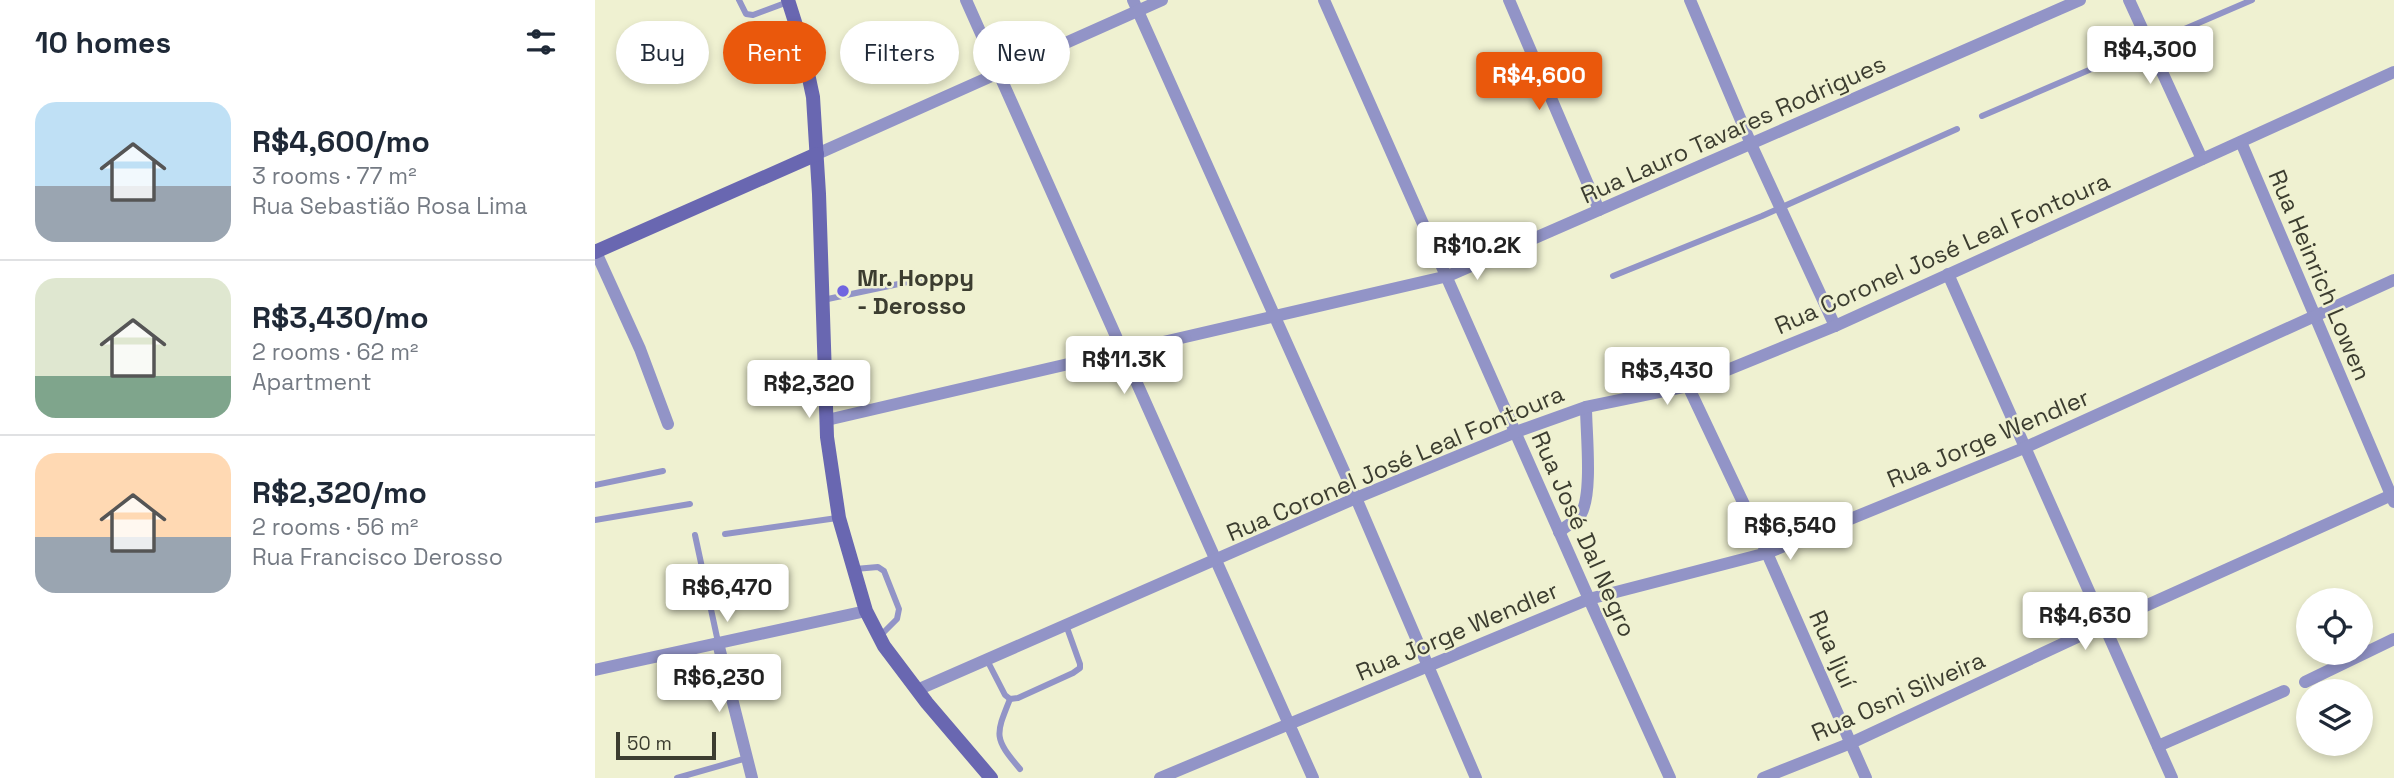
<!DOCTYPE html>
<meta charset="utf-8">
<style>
:root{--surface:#fff;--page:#f2f2f3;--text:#1f2937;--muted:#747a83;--line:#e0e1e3;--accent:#ea580c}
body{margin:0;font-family:"Space Grotesk",sans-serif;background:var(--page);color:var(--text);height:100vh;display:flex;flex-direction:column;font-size:26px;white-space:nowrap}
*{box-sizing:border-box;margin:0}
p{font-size:23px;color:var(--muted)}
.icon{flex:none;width:38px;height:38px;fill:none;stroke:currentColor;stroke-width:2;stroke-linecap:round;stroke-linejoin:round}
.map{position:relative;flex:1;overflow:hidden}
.panel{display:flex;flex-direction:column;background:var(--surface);width:595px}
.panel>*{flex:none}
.hud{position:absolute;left:21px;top:21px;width:665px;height:63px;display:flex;gap:14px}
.controls{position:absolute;left:1701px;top:588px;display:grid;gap:14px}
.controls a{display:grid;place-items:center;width:77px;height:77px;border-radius:50%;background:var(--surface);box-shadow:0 4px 10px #0003;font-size:35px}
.scale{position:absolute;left:21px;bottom:18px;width:100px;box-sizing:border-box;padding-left:7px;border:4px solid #3c3d30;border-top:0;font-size:19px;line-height:24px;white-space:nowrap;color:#3c3d30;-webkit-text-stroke:5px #eff1d1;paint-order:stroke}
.price{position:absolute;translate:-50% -60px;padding:0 16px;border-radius:7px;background:#fff;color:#222;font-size:23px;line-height:46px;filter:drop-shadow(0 2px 4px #0008)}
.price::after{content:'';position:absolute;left:50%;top:42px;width:21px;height:16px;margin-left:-10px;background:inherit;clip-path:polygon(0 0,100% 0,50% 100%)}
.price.current{background:var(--accent);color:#fff}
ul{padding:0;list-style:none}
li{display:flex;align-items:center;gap:21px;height:175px;padding:0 35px}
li+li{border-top:2px solid var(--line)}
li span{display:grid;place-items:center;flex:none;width:196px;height:140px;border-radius:21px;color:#555}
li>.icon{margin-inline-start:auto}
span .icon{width:84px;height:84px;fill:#fffc;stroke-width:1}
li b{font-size:30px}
h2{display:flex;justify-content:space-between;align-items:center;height:84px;padding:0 35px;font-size:30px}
.pill{padding:0 24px;border-radius:32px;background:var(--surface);box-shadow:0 4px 10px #0003;font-size:24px;line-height:63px}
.pill.current{background:var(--accent);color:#fff}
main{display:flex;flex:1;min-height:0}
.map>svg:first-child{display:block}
</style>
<main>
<section class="panel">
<h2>10 homes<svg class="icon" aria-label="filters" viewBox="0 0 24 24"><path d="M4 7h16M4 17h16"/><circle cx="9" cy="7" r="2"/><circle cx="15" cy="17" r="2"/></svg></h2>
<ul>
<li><span style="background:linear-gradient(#bfe0f5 60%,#9aa5b1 0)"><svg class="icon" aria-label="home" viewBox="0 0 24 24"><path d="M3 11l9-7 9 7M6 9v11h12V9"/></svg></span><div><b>R$4,600/mo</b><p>3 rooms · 77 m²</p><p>Rua Sebastião Rosa Lima</p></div></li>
<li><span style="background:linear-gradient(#dfe7d0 70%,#7fa58c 0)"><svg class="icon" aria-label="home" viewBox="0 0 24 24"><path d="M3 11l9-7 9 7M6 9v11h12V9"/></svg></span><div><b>R$3,430/mo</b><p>2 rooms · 62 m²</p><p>Apartment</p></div></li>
<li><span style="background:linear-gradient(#ffd9b3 60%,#9aa5b1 0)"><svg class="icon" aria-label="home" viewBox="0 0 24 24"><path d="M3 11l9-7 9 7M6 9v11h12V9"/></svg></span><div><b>R$2,320/mo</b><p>2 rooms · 56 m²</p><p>Rua Francisco Derosso</p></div></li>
</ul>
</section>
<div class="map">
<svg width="1799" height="778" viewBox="0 0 1799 778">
<rect width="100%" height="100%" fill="#eff1d1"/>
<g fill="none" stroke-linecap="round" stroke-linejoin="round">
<!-- lane -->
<g stroke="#9294c7" stroke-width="6">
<polyline points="144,0 151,14 158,15 193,2"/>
<polyline points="1387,116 1657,0"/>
<polyline points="1018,276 1167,216 1362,129"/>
<polyline points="228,300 327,279"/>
<polyline points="0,485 68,471"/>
<polyline points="0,520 95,504"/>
<polyline points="130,534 242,518"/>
<polyline points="100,535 123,642"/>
<polyline points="260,569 283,567 289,571 304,609 302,619 286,635"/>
<polyline points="392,660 410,695 415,699 423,698 478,673 485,668 485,664 471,625"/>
<path d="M415 699C400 736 399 738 425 769"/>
<polyline points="82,778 152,758"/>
</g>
<!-- street -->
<g stroke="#9294c7" stroke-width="12">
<polyline points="371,0 718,778"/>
<polyline points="538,0 761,498 881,778"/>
<polyline points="729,0 994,599 1075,778"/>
<polyline points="914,0 1004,210"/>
<polyline points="1095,0 1156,144 1240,326"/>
<polyline points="1534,0 1607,159"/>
<polyline points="1646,142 1799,502"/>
<polyline points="222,154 567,0"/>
<polyline points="0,250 45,349 73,424"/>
<polyline points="1353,274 1577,778"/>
<polyline points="1093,386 1172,553 1271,778"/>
<polyline points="232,420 853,276 1485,0"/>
<path d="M964 532C971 526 981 521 986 514 998 493 991 432 991 407"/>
<polyline points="123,643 157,778"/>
<polyline points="0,670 271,611"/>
<polyline points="1710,682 1799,639"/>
<polyline points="322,690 761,498 921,432 991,407 1093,386 1240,326 1799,72"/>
<polyline points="1563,746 1689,691"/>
<polyline points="565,778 994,599 1172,553 1429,448 1799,280"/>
<polyline points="1168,778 1256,743 1508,625 1799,494"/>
</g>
<!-- secondary -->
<g stroke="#6967b1" stroke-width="14">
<polyline points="193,0 206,41 218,97 224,194 232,437 244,518 271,611 289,646 332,703 396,778"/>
<polyline points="0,252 222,154"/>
</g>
</g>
<!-- markers -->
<circle fill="#7065e0" stroke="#eff1d1" stroke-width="2.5" cx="248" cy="291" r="7"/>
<g text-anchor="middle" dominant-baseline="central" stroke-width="5" stroke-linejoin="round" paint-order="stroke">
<!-- street labels -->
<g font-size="24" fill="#3c3d30" stroke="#eff1d1">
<text transform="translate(1138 129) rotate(-24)">Rua Lauro Tavares Rodrigues</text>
<text transform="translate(1347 253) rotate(-24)">Rua Coronel José Leal Fontoura</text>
<text transform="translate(1725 275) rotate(67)">Rua Heinrich Lowen</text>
<text transform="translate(1393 438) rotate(-23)">Rua Jorge Wendler</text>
<text transform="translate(800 463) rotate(-23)">Rua Coronel José Leal Fontoura</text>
<text transform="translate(989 534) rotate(66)">Rua José Dal Negro</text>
<text transform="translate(862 631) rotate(-23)">Rua Jorge Wendler</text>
<text transform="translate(1238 649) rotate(66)">Rua Ijuí</text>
<text transform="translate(1303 696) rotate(-24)">Rua Osni Silveira</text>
</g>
<!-- poi labels -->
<g font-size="24" font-weight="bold" fill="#3c3d30" stroke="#eff1d1" text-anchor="start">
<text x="262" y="277">Mr. Hoppy<tspan x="262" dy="28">- Derosso</tspan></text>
</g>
</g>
</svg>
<div class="controls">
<a><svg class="icon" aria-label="locate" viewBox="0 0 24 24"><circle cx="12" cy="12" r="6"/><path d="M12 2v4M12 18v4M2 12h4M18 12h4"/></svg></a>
<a><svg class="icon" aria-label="layers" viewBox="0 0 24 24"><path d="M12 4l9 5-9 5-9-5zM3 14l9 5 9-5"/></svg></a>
</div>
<div class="scale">50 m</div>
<b class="price" style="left:1555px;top:86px">R$4,300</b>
<b class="price current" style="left:944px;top:112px">R$4,600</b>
<b class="price" style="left:882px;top:282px">R$10.2K</b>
<b class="price" style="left:529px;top:396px">R$11.3K</b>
<b class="price" style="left:1072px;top:407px">R$3,430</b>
<b class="price" style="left:214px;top:420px">R$2,320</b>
<b class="price" style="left:1195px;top:562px">R$6,540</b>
<b class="price" style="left:132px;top:624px">R$6,470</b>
<b class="price" style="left:1490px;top:652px">R$4,630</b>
<b class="price" style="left:124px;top:714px">R$6,230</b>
<div class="hud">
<a class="pill">Buy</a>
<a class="pill current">Rent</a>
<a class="pill">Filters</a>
<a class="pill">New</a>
</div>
</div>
</main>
